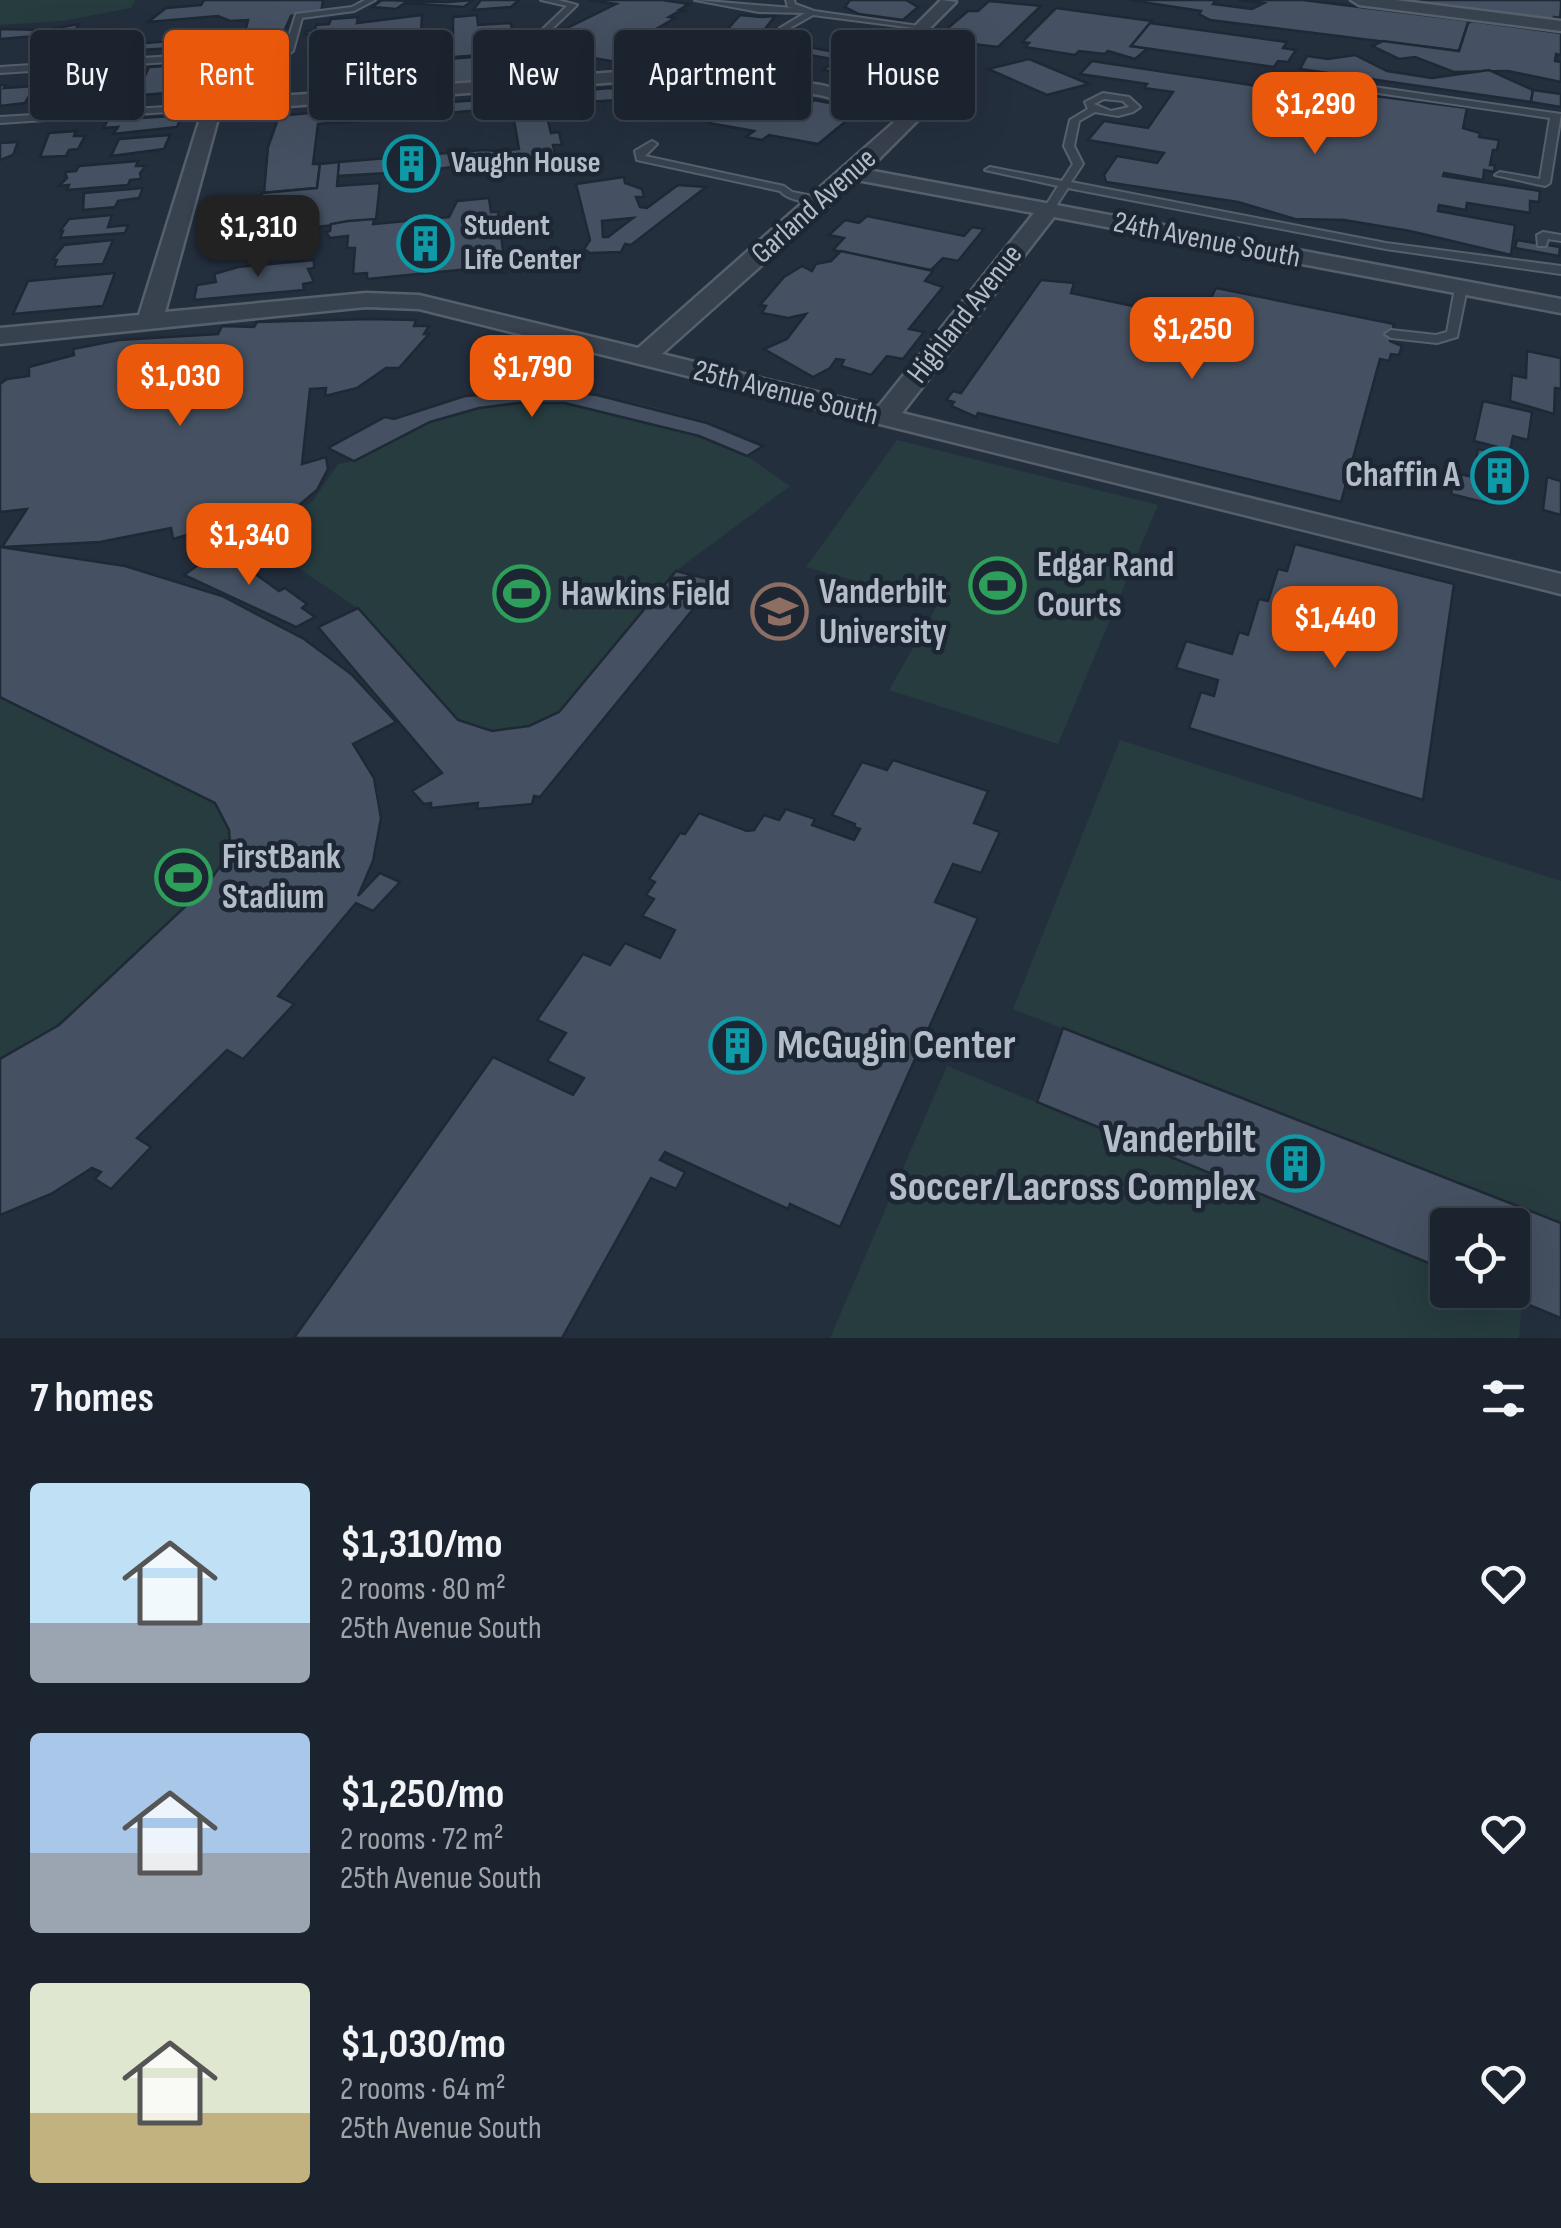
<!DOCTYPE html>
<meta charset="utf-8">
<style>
:root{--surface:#1b232e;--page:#282f3a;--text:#f1f3f6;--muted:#a0a4aa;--line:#39404a;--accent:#ea580c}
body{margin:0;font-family:"Sofia Sans Condensed",sans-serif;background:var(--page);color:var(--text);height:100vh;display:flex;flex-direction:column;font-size:38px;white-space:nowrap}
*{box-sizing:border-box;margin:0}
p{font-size:32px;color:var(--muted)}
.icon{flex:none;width:55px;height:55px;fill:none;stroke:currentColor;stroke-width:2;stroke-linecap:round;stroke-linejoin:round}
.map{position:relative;height:1338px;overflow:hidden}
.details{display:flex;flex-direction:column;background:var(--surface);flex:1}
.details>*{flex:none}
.top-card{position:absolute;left:30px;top:30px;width:1000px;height:90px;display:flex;gap:20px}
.tools{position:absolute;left:1430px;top:1208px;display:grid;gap:20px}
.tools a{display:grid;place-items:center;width:100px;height:100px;border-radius:10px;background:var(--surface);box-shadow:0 10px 40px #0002,0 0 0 2px var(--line);font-size:50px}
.price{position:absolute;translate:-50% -85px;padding:0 22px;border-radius:20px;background:var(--accent);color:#fff;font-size:32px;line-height:65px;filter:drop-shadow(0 2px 5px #0008)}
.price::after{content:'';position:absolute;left:50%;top:60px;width:30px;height:22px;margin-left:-15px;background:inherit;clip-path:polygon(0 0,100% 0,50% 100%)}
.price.selected{background:#222;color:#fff}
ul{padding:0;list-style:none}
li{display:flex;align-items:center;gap:30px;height:250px;padding:0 30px}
li span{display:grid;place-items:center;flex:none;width:280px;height:200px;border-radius:10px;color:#555}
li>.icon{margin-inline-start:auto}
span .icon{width:120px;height:120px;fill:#fffc;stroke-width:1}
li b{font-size:42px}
h2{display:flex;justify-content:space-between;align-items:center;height:120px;padding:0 30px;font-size:42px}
.chip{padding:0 35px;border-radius:10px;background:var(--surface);box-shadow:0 10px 40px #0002,0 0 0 2px var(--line);font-size:35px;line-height:90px}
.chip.selected{background:var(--accent);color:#fff}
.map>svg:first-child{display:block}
</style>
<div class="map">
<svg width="1561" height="1338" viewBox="0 0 1561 1338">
<rect width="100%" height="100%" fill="#242f3e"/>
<!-- green -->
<g fill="#263c3f">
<polygon points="0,0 135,0 131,8 62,21 0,25"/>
<path d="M546 390C618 394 697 415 763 446L748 457 790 486 677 570 716 581 540 797H534L532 804 477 809V803L431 808V804H424L412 791 441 772 393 715 396 722 353 743C359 754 369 765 374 777 389 816 375 857 360 893L380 873 400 882 373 911 356 903 278 995 294 1004 243 1059 226 1050 137 1137 151 1147 111 1189 95 1179 100 1172 92 1168 51 1194 0 1215V547C140 562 271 599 376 697L318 627 357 608 252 536 312 502 338 464 352 461 328 448 385 417 394 419 465 396Z"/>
<polygon points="897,440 1158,505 1058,744 889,690 938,604 806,567"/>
<polygon points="1120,740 1561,881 1561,1223 1013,1009"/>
<polygon points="947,1066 1447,1271 1448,1290 1493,1290 1522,1302 1519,1338 830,1338"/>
</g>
<!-- building -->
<g fill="#455162" stroke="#1f2835" stroke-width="2.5" fill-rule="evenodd">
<polygon points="204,0 323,0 321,13 291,16 283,34 244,36 248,20 230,21 218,16 148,22 166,8 201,5"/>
<polygon points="382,0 447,2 473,0 464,7 405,3 396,9 372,7"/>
<polygon points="481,0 519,0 511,7 473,10"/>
<polygon points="587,0 662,0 689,4 679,10 687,11 676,13 669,17 675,18 627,46 656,51 649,55 656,56 645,63 634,65 535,48 556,37 546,35 557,29 563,30 616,4"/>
<polygon points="906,0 918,7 903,20 859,14 845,7 850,0"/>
<polygon points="1129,0 1216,0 1213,4 1252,9 1264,3 1238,0 1303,0 1472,21 1468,23 1459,51 1210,20 1199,14 1201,11"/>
<polygon points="1390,0 1561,0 1561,8 1560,18 1554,17 1554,21"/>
<polygon points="989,1 1041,6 998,47 957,42 954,35 942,33 968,11 978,11"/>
<polygon points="1056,8 1152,21 1131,46 1148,48 1135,59 1108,51 1105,54 1079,51 1075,55 1025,47 1029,43 1022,42"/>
<polygon points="422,15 421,33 412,33 411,41 380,43 379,49 309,53 314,34 305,34 306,31 315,31 316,25 329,24 331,19 358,17 357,23"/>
<polygon points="477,15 478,25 511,23 515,53 438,58 438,37 453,36 453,17"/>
<polygon points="740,15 761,17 775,16 761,34 726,31"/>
<polygon points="1472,21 1561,33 1561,55 1556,54 1555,61 1561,62 1561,82 1508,71 1454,72 1415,57 1399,59 1372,46 1383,41 1459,51 1468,23"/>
<polygon points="1150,23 1287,42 1283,48 1296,50 1288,62 1278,61 1274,67 1131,46"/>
<polygon points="79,24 63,48 41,50 50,35 0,39 0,29 46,30"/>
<polygon points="792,29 809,32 792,44 846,54 865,39 888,43 848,74 823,70 837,60 782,50 768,60 751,57"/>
<polygon points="714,31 743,37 746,39 731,49 742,51 719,61 697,62 669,56 704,32"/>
<polygon points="207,33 201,51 178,52 180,48 173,48 123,51 113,56 90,58 98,42 120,41 118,45 184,40 186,34"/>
<polygon points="432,49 433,60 502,55 502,59 513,59 516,79 324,93 325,81 313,81 315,68 395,61 395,51"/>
<polygon points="1355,55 1387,71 1432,78 1489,70 1533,90 1531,102 1300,69 1307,56 1328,59"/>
<polygon points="1029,59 1089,84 1047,95 988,69"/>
<polygon points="1092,61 1271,88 1269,93 1287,95 1291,89 1304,91 1325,96 1320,107 1335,109 1331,117 1341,118 1344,111 1362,113 1359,121 1363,122 1368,107 1356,105 1360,94 1467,108 1463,128 1480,133 1479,137 1499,140 1497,150 1493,150 1490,165 1495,165 1494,172 1484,170 1483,180 1444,173 1443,176 1540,191 1539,202 1530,201 1530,213 1467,203 1466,210 1439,205 1438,211 1515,225 1511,255 1410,231 1344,220 1295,219 1238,202 1106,182 1104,175 1117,156 1157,163 1164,153 1088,140 1104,121 1148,128 1173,92 1144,88 1147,84 1080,74"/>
<polygon points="179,65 175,77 182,77 180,92 129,96 133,87 140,87 149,67"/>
<polygon points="124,66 117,80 55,84 61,75 75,70"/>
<polygon points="0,85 6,85 4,88 35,86 25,103 0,106"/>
<polygon points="608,88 616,89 618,94 633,93 635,99 587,102 579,91"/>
<polygon points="107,90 101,102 53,105 60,93"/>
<polygon points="1533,90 1561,94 1561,107 1531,102"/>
<polygon points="542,95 544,106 553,106 555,117 547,117 551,133 559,132 562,145 553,145 556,158 498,159 497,151 519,149 510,98"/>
<polygon points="772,98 809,104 814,100 861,109 818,144 769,135 762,140 746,137 754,131 709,123 725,112 746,116"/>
<polygon points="772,98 809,104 814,100 861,109 818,144 769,135 762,140 746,137 754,131 709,123 725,112 746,116"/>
<polygon points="478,100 490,101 491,109 339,123 341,110"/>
<polygon points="319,112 340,114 339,122 318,124 313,164 320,164 317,188 264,193 268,147 279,116"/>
<polygon points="173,116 180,120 177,127 113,134 118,127 103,128 108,120"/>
<polygon points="76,131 74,136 85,136 78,149 69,150 66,156 40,157 49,133"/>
<polygon points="170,135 164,149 111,156 119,139"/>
<polygon points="18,142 13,155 0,160 0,143"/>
<polygon points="484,150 497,151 498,161 422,171 337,176 339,162"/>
<polygon points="138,161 136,166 146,166 140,173 141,179 130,180 128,185 67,190 69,185 59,186 67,178 65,172 76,171 79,166"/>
<polygon points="339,162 337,186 380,183 376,220 283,231 281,227 258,229 262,193 317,188 320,164"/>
<path d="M624 177 625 183 642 189 644 197H636L640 207 647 208 678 185 706 187 631 245 625 244 621 252 590 253 584 249 590 240 576 184ZM633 218 608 237H603L602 221Z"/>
<polygon points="143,188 139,198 118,201 115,207 83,210 84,193"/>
<polygon points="489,198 491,212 498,212 506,273 481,272 481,268 367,279 367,273 353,274 355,248 347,248 348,236 330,238 326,232 330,231 331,224 348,221 374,219 373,224 449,217 457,201"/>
<polygon points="112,215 108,227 128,225 125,233 60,238 63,231 60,231 69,219"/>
<polygon points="867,216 964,236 972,227 984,229 958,261 943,258 931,270 833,250 844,238 829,235 845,220 859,223"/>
<polygon points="113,240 103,264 54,267 57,260 53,259 64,245"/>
<polygon points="1517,240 1560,247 1559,256 1515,248"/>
<polygon points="841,251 933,271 925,281 943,287 909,329 924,332 903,359 887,356 871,375 841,366 844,360 836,359 830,368 813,377 764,349 787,339 806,314 788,318 762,313 766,306 760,305 784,277 802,266 812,271 816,264 831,261"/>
<polygon points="314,260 314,268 308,269 314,282 303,284 304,290 194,300 197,285 216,282 214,274 238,267"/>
<polygon points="115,273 103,306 13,314 28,281"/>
<polygon points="1041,280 1074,283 1071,293 1200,320 1216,288 1394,324 1390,341 1402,346 1399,355 1391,354 1389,361 1380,359 1341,502 978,413 976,417 951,406 954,402 946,400 953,391 961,393"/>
<polygon points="369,319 416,320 414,326 429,326 424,334 429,334 399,368 386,368 357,388 325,396 326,388 310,389 302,464 326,457 328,469 317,490 285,517 246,534 247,537 210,547 205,530 173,539 171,528 100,542 2,547 27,509 0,512 0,384 7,379 29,376 29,367 74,355 73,349 119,340 218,334 222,326 254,327 257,322"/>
<polygon points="1527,351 1561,358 1561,389 1555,388 1554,414 1510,401 1512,375 1526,378"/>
<polygon points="546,390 597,395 707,423 763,446 747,456 699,436 565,403 518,403 479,408 430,422 354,461 328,448 385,417 394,419 465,396"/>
<polygon points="1483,401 1532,412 1528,440 1513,436 1510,450 1474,441"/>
<polygon points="1478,449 1526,460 1521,498 1497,493 1495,505 1451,494 1455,473 1473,477"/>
<polygon points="1547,477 1561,481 1561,515 1543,510"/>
<polygon points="1295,544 1454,584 1423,800 1189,728 1201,692 1214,696 1218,680 1176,668 1186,641 1232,654 1239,632 1248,635 1259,599 1268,601 1278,569 1287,571"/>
<polygon points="0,547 125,566 222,596 304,639 351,674 396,722 353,744 374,778 381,818 373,861 358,896 380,873 400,882 373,911 356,903 278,996 294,1004 243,1059 227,1050 137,1138 151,1147 111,1189 95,1179 101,1172 92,1168 51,1194 0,1215 0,1059 59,1025 204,889 226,858 230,844 229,830 215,803 0,697"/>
<polygon points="228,551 244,558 239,562 279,591 285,588 307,604 302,608 315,617 296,627 184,575 215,553 222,556"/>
<polygon points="676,571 716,581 540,797 534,796 532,804 477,809 478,803 431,808 431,803 424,804 412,791 442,773 318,627 358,608 458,720 492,731 529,726 559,712"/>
<polygon points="893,760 988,791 974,823 1000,832 981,873 953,864 935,902 978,918 840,1227 790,1204 788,1209 665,1152 660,1160 685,1172 676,1189 651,1178 562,1338 294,1338 493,1057 573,1095 584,1078 547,1061 566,1033 537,1020 583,954 610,965 625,943 660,958 675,930 642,916 654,899 646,895 655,882 649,879 680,833 685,834 699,813 747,831 754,830 764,815 779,820 786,809 815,819 812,825 854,840 860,829 854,827 855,824 832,815 862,762 887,770"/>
<polygon points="1063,1028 1561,1223 1561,1318 1493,1290 1512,1290 1512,1225 1448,1225 1448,1271 1037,1102"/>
</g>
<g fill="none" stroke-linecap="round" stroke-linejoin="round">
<defs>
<g id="lane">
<polygon points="365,0 375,0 354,11 302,18 293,51 289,54 0,73 0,67 285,49 296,14 352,7"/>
<polygon points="541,0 558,0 577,5 534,46 540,83 536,86 532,83 526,45 567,6"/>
<polygon points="695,0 793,8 788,7 786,0 794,0 795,4 814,11 926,27 922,29 813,15 783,32 780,28 805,13 759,12"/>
<polygon points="799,62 806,64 781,84 775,84 775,80"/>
<polygon points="900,75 944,83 949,86 944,89 897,80"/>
<polygon points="1298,76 1561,114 1550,183 1545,186 1495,175 1500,172 1540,179 1550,118 1295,81"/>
<path d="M1103 93 1129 97 1140 107 1133 112 1118 116 1095 112 1079 121 1074 146 1083 164 1071 182 1386 243 1561 266V274L1386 249 1068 188 1052 212 1048 213 1043 210 1058 186 985 170 990 167 1062 181 1073 164 1064 146 1070 120 1088 109 1085 102ZM1104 99 1123 101 1129 107 1111 111 1094 104Z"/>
<polygon points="215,104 217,106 212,109 0,123 0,117"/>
<path d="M652 141 657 144 645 156 784 186 792 192 828 199C817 205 789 202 780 191L637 160 635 151Z"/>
<polygon points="1543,232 1561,235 1561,241 1548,239 1546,246 1538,246 1537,235"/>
<polygon points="1461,284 1467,288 1457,337 1437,343 1391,338 1385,334 1391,330 1436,335 1447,332 1455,288"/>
</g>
<g id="street">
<path d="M941 0 956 2 930 28 957 63 962 76 868 170 1561 299V313L1054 217 902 413 1561 574V594L419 309 366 307 0 344V328L139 315 221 51 236 55 223 100 688 67 821 85 910 107 944 75 914 27ZM688 77 820 95 901 116 638 348 419 295 366 293 165 312 220 111ZM857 180 1034 213 878 407 662 354Z"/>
<polygon points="1351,0 1396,0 1561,21 1561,31 1359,5"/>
</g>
</defs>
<!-- lane casing -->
<use href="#lane" stroke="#565f6c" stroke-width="4"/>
<!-- street casing -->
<use href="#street" stroke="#565f6c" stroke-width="5"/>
<!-- lane -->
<use href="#lane" fill="#38414e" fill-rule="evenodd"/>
<!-- street -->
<use href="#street" fill="#38414e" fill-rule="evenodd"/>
</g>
<!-- icons -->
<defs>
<symbol id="building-ring" viewBox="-11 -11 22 22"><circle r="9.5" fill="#1d2633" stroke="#0f9aa8" stroke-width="1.5"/><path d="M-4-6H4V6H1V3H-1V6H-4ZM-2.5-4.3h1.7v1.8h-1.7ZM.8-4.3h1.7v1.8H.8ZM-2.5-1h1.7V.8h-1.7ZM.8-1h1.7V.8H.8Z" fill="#0f9aa8"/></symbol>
<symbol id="stadium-ring" viewBox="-11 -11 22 22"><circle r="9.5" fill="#1d2633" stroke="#2e9e5b" stroke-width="1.5"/><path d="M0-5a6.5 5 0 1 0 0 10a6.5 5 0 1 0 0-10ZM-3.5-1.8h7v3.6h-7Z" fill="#2e9e5b"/></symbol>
<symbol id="university-ring" viewBox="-11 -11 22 22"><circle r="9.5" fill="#1d2633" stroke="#8d6e63" stroke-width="1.5"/><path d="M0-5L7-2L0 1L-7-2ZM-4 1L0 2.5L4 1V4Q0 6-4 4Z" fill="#8d6e63"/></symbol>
</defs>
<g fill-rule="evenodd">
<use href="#building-ring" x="380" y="132" width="63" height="63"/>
<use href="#building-ring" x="394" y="212" width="63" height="63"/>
<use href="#building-ring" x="1468" y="444" width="63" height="63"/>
<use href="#stadium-ring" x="966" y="554" width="63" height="63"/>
<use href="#stadium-ring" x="490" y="562" width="63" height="63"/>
<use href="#university-ring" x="748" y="580" width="63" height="63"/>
<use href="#stadium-ring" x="152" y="846" width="63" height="63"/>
<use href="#building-ring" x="706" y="1014" width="63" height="63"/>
<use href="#building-ring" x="1264" y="1132" width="63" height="63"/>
</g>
<g text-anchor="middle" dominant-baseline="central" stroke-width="9" stroke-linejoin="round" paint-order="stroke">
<!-- far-poi labels -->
<g font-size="30" font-weight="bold" fill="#b4bcc9" stroke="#1d2633" text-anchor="start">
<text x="451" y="163">Vaughn House</text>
<text x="464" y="226">Student<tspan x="464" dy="34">Life Center</tspan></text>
</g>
<!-- far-street labels -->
<g font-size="30" fill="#b4bcc9" stroke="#1d2633">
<text transform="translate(814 206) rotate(-42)">Garland Avenue</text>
<text transform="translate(1207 240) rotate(11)">24th Avenue South</text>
<text transform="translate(965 314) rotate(-52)">Highland Avenue</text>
<text transform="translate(786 393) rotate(14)">25th Avenue South</text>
</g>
<!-- poi labels -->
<g font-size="35" font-weight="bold" fill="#b4bcc9" stroke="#1d2633" text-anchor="start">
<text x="1460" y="475" text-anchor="end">Chaffin A</text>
<text x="1037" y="565">Edgar Rand<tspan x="1037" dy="40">Courts</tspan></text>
<text x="819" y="592">Vanderbilt<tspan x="819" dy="40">University</tspan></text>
<text x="561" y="594">Hawkins Field</text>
<text x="222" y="857">FirstBank<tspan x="222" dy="40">Stadium</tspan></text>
</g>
<!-- near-poi labels -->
<g font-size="42" font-weight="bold" fill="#b4bcc9" stroke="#1d2633" text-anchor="start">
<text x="777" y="1045">McGugin Center</text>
<text x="1256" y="1139" text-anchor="end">Vanderbilt<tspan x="1256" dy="48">Soccer/Lacross Complex</tspan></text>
</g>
</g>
</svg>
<div class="tools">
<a><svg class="icon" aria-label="locate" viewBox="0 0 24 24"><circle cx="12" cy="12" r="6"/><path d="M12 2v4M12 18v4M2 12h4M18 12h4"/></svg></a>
</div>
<b class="price" style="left:1315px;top:157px">$1,290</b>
<b class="price selected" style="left:258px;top:280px">$1,310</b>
<b class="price" style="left:1192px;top:382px">$1,250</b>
<b class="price" style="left:532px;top:420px">$1,790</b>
<b class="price" style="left:180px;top:429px">$1,030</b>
<b class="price" style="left:249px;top:588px">$1,340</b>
<b class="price" style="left:1335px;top:671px">$1,440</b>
<div class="top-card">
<a class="chip">Buy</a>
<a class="chip selected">Rent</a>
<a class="chip">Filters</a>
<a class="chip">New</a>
<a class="chip">Apartment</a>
<a class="chip">House</a>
</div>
</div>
<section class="details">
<h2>7 homes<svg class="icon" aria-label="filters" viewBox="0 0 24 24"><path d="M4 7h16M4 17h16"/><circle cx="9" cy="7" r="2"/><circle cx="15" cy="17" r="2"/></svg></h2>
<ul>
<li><span style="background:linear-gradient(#bfe0f5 70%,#9aa5b1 0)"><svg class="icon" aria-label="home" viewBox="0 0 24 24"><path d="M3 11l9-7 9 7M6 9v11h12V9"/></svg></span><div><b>$1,310/mo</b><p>2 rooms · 80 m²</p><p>25th Avenue South</p></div><svg class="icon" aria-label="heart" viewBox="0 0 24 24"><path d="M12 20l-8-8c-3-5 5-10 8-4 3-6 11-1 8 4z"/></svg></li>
<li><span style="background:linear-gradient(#a9c7e8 60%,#9aa5b1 0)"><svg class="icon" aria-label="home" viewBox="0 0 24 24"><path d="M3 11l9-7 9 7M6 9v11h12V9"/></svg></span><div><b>$1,250/mo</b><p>2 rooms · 72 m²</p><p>25th Avenue South</p></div><svg class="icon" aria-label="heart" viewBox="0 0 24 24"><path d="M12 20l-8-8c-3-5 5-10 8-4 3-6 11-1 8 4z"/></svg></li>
<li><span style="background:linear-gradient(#dfe7d0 65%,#c2b280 0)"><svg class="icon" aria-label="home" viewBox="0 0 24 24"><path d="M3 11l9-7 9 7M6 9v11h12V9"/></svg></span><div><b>$1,030/mo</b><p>2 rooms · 64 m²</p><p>25th Avenue South</p></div><svg class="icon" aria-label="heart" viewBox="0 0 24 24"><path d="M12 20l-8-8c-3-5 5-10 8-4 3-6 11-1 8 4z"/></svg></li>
</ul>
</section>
